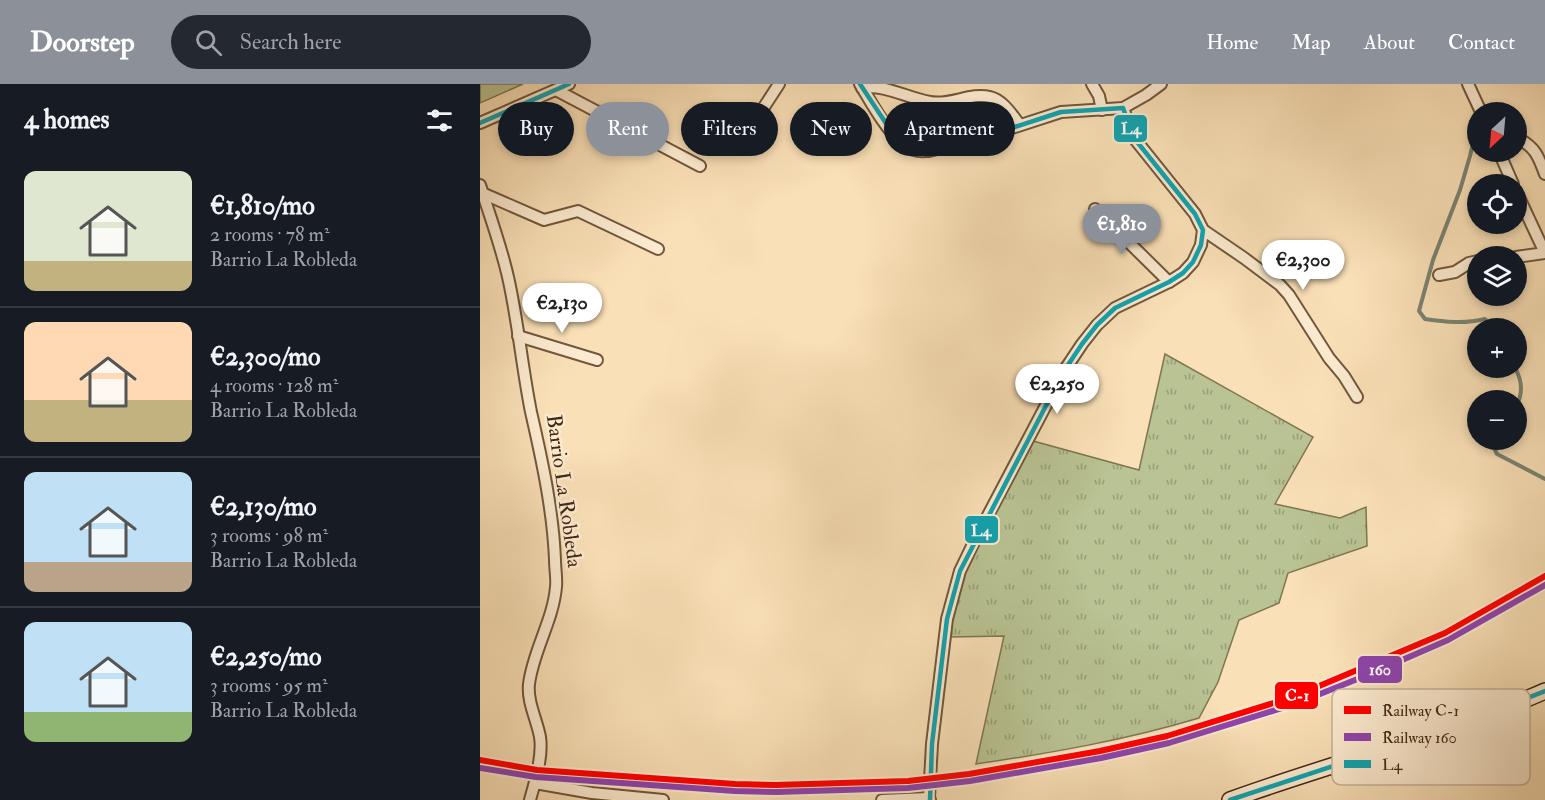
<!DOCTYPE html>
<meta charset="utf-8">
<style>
:root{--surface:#171b24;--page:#242831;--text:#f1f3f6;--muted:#9ea1a6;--line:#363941;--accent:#8c9099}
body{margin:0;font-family:"IM FELL Double Pica",serif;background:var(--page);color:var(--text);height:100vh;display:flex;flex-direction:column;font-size:22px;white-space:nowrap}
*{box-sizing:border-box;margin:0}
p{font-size:20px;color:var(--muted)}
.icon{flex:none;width:33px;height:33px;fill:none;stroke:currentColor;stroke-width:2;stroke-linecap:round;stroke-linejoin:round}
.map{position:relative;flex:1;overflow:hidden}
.details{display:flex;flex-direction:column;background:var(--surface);width:480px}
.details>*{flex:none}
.hud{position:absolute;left:18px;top:18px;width:570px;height:54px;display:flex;gap:12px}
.needle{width:39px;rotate:206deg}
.controls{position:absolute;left:987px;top:18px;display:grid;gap:12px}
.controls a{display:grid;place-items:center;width:60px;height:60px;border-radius:50%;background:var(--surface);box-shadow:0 3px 9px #0003;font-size:30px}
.price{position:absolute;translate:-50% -51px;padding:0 14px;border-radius:21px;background:#fff;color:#222;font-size:20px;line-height:39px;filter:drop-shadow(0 2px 3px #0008)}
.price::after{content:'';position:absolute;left:50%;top:36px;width:18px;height:14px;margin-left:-9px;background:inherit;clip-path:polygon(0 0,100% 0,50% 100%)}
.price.on{background:var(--accent);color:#fff}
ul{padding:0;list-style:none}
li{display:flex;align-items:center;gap:18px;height:150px;padding:0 24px}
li+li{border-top:2px solid var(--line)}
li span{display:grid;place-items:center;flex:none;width:168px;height:120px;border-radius:12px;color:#555}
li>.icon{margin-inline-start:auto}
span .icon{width:72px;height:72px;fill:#fffc;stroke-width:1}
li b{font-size:26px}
h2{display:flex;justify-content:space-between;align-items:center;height:72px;padding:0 24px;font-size:26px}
.chip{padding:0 21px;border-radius:27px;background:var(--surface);box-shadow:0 3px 9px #0003;font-size:21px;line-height:54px}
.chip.on{background:var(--accent);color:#fff}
header{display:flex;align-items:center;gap:36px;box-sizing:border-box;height:84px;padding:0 30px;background:var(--accent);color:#fff}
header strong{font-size:28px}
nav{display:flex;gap:33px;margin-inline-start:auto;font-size:21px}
.search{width:420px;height:54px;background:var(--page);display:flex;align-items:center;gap:15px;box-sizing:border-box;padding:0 21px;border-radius:33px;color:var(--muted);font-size:22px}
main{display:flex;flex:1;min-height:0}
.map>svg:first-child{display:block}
</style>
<header>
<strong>Doorstep</strong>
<div class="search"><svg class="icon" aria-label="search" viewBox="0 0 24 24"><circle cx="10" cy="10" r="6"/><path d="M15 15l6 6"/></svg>Search here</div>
<nav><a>Home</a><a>Map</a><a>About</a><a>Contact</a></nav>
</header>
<main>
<section class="details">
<h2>4 homes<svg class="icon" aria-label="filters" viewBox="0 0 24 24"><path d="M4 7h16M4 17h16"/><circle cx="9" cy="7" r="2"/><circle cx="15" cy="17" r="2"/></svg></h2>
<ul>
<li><span style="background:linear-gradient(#dfe7d0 75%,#c2b280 0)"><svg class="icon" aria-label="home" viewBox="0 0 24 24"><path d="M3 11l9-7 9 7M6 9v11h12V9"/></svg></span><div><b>€1,810/mo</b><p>2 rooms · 78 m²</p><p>Barrio La Robleda</p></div></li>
<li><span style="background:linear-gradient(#ffd9b3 65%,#c2b280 0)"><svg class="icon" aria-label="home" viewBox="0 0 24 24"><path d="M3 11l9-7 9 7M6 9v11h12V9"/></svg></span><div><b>€2,300/mo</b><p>4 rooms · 128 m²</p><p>Barrio La Robleda</p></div></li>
<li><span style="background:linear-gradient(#bfe0f5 75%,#b9a48a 0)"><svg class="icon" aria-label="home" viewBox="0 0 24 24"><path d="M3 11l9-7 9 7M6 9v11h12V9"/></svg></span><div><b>€2,130/mo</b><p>3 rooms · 98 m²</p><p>Barrio La Robleda</p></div></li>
<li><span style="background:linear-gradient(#bfe0f5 75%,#8fb573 0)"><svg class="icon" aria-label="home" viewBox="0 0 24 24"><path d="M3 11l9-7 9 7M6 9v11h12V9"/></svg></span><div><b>€2,250/mo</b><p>3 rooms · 95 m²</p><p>Barrio La Robleda</p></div></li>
</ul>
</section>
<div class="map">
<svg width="1065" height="716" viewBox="0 0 1065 716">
<defs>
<pattern id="grass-tufts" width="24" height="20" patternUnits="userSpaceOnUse" patternTransform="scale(1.5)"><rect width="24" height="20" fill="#b9c393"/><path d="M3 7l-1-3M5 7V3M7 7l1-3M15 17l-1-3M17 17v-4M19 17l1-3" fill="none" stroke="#989e77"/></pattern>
</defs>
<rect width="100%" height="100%" fill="#fae0b7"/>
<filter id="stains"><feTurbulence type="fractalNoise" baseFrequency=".00333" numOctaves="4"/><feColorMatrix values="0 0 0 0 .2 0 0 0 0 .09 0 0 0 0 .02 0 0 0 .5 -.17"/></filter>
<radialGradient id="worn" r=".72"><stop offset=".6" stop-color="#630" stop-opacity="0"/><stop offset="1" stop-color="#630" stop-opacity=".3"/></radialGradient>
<!-- grass -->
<path fill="url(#grass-tufts)" stroke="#7e7654" stroke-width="1.5" d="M685 270 833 353 795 420 860 434 886 423 887 462 808 489 799 519 759 536 738 598 719 634C646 656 571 669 496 680L524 552 470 553 480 487 542 354 659 386Z"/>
<!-- pitch -->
<polygon fill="#b9c393" stroke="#7e7654" stroke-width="1.5" points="0,0 43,0 0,19"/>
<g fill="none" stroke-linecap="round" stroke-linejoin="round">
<!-- stream -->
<g stroke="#7a8271" stroke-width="4">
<path d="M995 31V52L990 72 980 106 953 176 939 227 945 235C965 238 985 240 1005 235L1013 244"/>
<path d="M1035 284C1042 296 1043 310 1036 323"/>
<polyline points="1017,356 1014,364 1017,370 1065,395"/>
</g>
<defs>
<g id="street">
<path d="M380 0C391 18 413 60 434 66 439 68 444 67 449 67L501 54 581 28 643 24 666 11 681 0"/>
<polyline points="612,0 619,12 622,26"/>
<polyline points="988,0 1001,28"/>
<path d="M382 4C405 0 427 14 450 18 471 22 490 8 510 13 523 16 532 31 540 41"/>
<polyline points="76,6 220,82"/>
<polyline points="284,23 299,0"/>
<polyline points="0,39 89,0"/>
<path d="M1036 53C1055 63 1058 71 1065 90"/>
<polyline points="1019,68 1033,100"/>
<path d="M0 101C10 132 21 162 28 193 38 237 42 283 51 328 62 376 73 426 75 476 75 485 77 495 76 503 73 537 53 567 49 600 47 618 57 636 60 653 63 672 55 698 50 716"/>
<polyline points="1036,107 1065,169 1036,173"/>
<polyline points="2,109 64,136 98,127 178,165"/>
<polyline points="615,125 689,198"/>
<polyline points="723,146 764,174 800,201 809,211 849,274 864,292 877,313"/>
<polyline points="959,191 975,188 989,179 998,177"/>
<polyline points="38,252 117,276"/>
<polyline points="55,699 112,709 183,716"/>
<polyline points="402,716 449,714"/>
<polyline points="450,716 449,714 452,660 467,535 480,487 494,458 584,287 602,260 617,241 635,224 689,198 703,189 713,178 721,161 723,146 715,130 654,54 643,24"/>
</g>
<path id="secondary" d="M750 716C854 678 963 652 1065 607"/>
</defs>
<!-- street casing -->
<use href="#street" stroke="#71573d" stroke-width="14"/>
<!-- secondary casing -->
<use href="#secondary" stroke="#432914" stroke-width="18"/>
<!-- street -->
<use href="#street" stroke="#fcebd0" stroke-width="10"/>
<!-- secondary -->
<use href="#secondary" stroke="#fcebd0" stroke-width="15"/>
<defs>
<g id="bus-1">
<polyline points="380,0 411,47 426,62 440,67 449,67 501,54 581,28 643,24 654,54 715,130 723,146 721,161 713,178 703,189 689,198 635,224 617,241 602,260 584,287 480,487 467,535 452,660 450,716"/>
<polyline points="0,39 89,0"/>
<polyline points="750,716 987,638 1065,607"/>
</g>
</defs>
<!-- bus-1 casing -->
<use href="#bus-1" stroke="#fcebd0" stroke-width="9"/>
<!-- bus-1 -->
<use href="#bus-1" stroke="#10a3b0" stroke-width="4.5"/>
<defs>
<polyline id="rail-1" points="0,676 57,686 255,700 296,701 428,697 489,690 620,667 687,652 813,613 965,549 1065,492"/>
<polyline id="rail-2" points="0,684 56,693 255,707 296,708 428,704 490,697 621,674 689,659 815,620 890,590 968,556 1065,501"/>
</defs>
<!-- rail-1 casing -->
<use href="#rail-1" stroke="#fcebd0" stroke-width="10"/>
<!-- rail-2 casing -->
<use href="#rail-2" stroke="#fcebd0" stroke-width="10"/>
<!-- rail-1 -->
<use href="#rail-1" stroke="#f00" stroke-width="6"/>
<!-- rail-2 -->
<use href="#rail-2" stroke="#8e44ad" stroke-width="6"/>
</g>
<g text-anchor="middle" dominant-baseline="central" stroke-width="5" stroke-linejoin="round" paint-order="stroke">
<!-- street labels -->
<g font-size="21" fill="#432914" stroke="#fcebd0">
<text transform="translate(84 407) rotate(82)">Barrio La Robleda</text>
</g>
</g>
<!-- legend -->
<rect x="852" y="605" width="198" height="96" rx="9" fill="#fcebd0" stroke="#c4b198" stroke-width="1.5"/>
<rect x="864" y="622" width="27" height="8" fill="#f00"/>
<rect x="864" y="649" width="27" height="8" fill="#8e44ad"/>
<rect x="864" y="676" width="27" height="8" fill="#10a3b0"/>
<g font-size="16" fill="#432914">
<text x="902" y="632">Railway C-1</text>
<text x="902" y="659">Railway 160</text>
<text x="902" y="686">L4</text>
</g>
<g stroke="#fcebd0" stroke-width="2">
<rect x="633" y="30" width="35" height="29" rx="6" fill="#10a3b0"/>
<rect x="484" y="431" width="35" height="29" rx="6" fill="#10a3b0"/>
<rect x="877" y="571" width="46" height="29" rx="6" fill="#8e44ad"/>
<rect x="794" y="597" width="45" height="29" rx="6" fill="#f00"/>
</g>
<g font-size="16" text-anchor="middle" font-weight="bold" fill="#fff">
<text x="651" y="50">L4</text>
<text x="501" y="452">L4</text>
<text x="900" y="591">160</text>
<text x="817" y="617">C-1</text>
</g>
<rect width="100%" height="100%" filter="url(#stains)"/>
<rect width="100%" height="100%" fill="url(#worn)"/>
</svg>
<div class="controls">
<a><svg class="needle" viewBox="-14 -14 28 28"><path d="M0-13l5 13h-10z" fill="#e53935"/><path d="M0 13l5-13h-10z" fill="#9ea1a6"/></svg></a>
<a><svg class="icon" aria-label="locate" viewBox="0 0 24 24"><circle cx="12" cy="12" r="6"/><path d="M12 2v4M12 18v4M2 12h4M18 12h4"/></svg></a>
<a><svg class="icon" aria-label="layers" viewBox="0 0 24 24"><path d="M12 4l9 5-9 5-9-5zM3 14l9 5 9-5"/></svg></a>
<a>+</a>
<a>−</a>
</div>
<b class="price on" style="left:642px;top:171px">€1,810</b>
<b class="price" style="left:823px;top:207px">€2,300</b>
<b class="price" style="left:82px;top:250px">€2,130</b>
<b class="price" style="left:577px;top:331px">€2,250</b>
<div class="hud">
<a class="chip">Buy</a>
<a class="chip on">Rent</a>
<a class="chip">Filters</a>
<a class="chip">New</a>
<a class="chip">Apartment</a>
</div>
</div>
</main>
